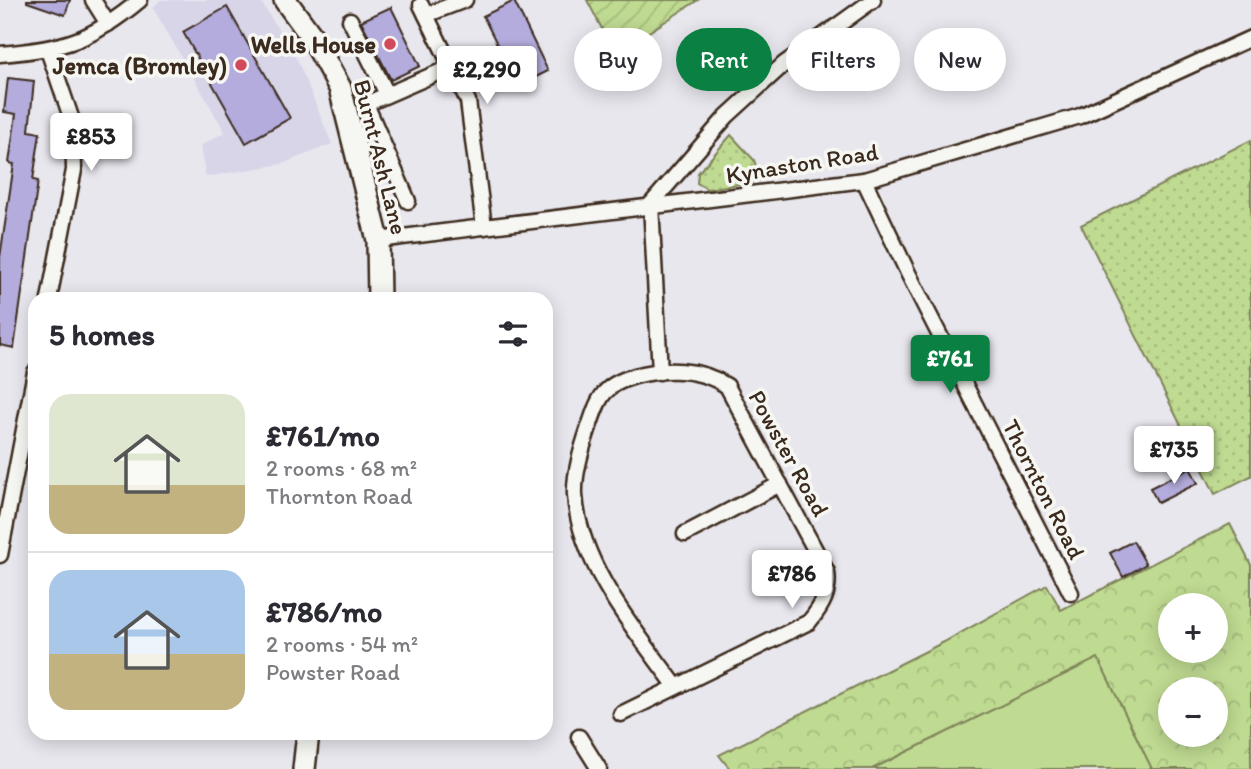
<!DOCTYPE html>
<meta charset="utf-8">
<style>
:root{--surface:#fff;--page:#f2f2f3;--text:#2b2b33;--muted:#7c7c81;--line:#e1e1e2;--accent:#0b8043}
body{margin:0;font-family:Itim,sans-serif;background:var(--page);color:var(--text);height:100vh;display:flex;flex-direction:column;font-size:26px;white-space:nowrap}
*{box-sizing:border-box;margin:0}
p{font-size:23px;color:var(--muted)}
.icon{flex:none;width:38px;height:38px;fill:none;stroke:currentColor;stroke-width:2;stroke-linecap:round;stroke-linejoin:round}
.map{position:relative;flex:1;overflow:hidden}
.side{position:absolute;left:28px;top:292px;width:525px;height:448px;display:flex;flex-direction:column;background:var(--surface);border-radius:21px;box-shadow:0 4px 18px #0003}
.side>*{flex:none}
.top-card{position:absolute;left:574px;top:28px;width:570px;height:63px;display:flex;gap:14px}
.tools{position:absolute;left:1158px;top:593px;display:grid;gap:14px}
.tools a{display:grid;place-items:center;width:70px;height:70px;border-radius:50%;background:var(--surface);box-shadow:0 4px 18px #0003;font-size:35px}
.price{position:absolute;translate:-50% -60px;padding:0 16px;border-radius:7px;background:#fff;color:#222;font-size:23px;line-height:46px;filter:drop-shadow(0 2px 4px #0008)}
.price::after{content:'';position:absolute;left:50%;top:42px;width:21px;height:16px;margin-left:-10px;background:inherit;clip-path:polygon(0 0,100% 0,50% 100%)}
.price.active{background:var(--accent);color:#fff}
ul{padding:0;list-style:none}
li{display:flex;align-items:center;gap:21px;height:175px;padding:0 21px}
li+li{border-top:2px solid var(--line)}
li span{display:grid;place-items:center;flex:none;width:196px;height:140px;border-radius:21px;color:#555}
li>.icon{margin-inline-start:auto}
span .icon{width:84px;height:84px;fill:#fffc;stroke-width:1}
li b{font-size:30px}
h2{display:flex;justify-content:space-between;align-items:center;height:84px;padding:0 21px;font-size:30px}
.tag{padding:0 24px;border-radius:32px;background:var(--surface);box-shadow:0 4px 18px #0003;font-size:24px;line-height:63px}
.tag.active{background:var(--accent);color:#fff}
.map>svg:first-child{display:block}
</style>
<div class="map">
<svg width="1251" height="769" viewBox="0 0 1251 769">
<defs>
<pattern id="grass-dots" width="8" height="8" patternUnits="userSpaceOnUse" patternTransform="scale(1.75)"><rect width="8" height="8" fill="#bfda91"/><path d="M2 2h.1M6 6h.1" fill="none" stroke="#a5bb7d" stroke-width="1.8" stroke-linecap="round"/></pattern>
<pattern id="forest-crowns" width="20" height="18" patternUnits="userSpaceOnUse" patternTransform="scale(1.75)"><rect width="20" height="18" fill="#bfda91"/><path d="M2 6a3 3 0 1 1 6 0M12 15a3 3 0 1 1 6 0" fill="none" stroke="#a5bb7d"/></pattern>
<pattern id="garden-furrows" width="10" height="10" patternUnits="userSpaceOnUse" patternTransform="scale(1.75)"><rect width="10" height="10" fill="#bfda91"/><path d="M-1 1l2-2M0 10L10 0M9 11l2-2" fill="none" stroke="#a5bb7d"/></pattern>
</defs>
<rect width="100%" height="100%" fill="#e9e7ee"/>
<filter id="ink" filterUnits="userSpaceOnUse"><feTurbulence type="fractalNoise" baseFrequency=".0143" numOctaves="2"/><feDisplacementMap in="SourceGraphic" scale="14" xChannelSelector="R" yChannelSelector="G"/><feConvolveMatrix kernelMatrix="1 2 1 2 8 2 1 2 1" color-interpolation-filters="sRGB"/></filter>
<g filter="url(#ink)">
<!-- built -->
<polygon fill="#d9d5e9" points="160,0 260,0 298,61 332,144 282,164 206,177 200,146 225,132 153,8"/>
<!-- grass -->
<g fill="url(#grass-dots)" stroke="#7d8258" stroke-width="2">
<polygon points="731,135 754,160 760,177 758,181 707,189 697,183 698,173"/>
<polygon points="1251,140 1251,476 1215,494 1081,225"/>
</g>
<!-- forest -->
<path fill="url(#forest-crowns)" stroke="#7d8258" stroke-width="2" fill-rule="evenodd" d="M1230 524 1251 565V769H730L719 755 944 642 1047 585 1061 610ZM1171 606H1216V651H1171ZM1171 690H1216V735H1171Z"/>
<!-- garden -->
<polygon fill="url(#garden-furrows)" stroke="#7d8258" stroke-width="2" points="587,0 698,0 615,54"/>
<!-- pitch -->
<polygon fill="#bfda91" stroke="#7d8258" stroke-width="2" points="1098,658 1152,769 872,769"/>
<!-- building -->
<g fill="#b3acdd" stroke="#3b2a1e" stroke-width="2">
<polygon points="27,0 70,0 65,15 27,2"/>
<polygon points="514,1 548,71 518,86 483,16"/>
<polygon points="227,7 290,118 246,143 183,32"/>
<polygon points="391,7 420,66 391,80 361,21"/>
<polygon points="8,78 34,81 29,131 40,133 33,180 38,181 14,348 0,345 0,257 14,164 9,163 16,114 4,112"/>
<polygon points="1190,468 1198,483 1158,503 1150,488"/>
<polygon points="1133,541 1146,564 1123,577 1110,553"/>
</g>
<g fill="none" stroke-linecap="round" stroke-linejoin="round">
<defs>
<g id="minor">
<polyline points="93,0 108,24"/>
<polyline points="421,5 468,101 484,227"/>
<polyline points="426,15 465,0"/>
<polyline points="350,20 387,94"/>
<polyline points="48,50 73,123 74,170 49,299"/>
<path d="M0 54C63 49 91 41 140 0"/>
<polyline points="864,180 908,273 1071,593"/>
<polyline points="408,201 366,104 451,67"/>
<polyline points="651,204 727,116 784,64 873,0"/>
<polyline points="651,204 660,372"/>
<polyline points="378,240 864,180 1080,116 1251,38"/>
<polyline points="685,534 780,484"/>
<polyline points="0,555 35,372"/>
<path d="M621 714 809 622C822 606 830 593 827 572L727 386C700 368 666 368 635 376 603 385 599 397 589 427 582 448 574 473 575 495 579 564 636 632 675 685"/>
<polyline points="579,737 599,769"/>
</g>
<g id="primary">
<polyline points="285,0 312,37 340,88 378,240 379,299"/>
<polyline points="304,769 308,733"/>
</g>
</defs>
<!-- minor casing -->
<use href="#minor" stroke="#3b2a1e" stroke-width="19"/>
<!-- primary casing -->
<use href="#primary" stroke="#3b2a1e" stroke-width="26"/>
<!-- minor -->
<use href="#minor" stroke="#f6f6f2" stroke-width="14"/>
<!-- primary -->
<use href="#primary" stroke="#f6f6f2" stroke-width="21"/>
</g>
</g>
<!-- markers -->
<g fill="#d1495b" stroke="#f6f6f2" stroke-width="2.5">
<circle cx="390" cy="44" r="7"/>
<circle cx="241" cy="65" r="7"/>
</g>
<g text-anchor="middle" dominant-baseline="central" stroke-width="7" stroke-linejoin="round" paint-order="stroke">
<!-- poi labels -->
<g font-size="24" font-weight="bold" fill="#3b2a1e" stroke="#f6f6f2" text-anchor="end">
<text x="376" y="44">Wells House</text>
<text x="227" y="65">Jemca (Bromley)</text>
</g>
<!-- street labels -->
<g font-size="24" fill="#3b2a1e" stroke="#f6f6f2">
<text transform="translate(381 157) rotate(76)">Burnt Ash Lane</text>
<text transform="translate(802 163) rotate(-9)">Kynaston Road</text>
<text transform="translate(789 453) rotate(61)">Powster Road</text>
<text transform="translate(1044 489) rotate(63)">Thornton Road</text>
</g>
</g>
</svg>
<div class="tools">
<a>+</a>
<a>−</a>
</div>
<b class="price" style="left:487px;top:106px">£2,290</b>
<b class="price" style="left:91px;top:173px">£853</b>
<b class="price active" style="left:950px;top:395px">£761</b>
<b class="price" style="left:1174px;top:486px">£735</b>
<b class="price" style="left:792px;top:610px">£786</b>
<div class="top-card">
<a class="tag">Buy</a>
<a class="tag active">Rent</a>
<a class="tag">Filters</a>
<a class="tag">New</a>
</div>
<section class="side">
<h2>5 homes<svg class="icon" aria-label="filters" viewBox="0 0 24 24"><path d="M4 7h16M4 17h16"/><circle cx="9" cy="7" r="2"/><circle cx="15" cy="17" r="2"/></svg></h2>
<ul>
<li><span style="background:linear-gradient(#dfe7d0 65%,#c2b280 0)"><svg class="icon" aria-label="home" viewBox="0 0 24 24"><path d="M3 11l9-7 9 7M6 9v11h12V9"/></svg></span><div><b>£761/mo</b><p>2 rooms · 68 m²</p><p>Thornton Road</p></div></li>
<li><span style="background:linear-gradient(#a9c7e8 60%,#c2b280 0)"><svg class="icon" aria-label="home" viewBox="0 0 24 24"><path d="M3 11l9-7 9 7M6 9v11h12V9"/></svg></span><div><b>£786/mo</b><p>2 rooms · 54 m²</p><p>Powster Road</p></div></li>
</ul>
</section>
</div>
